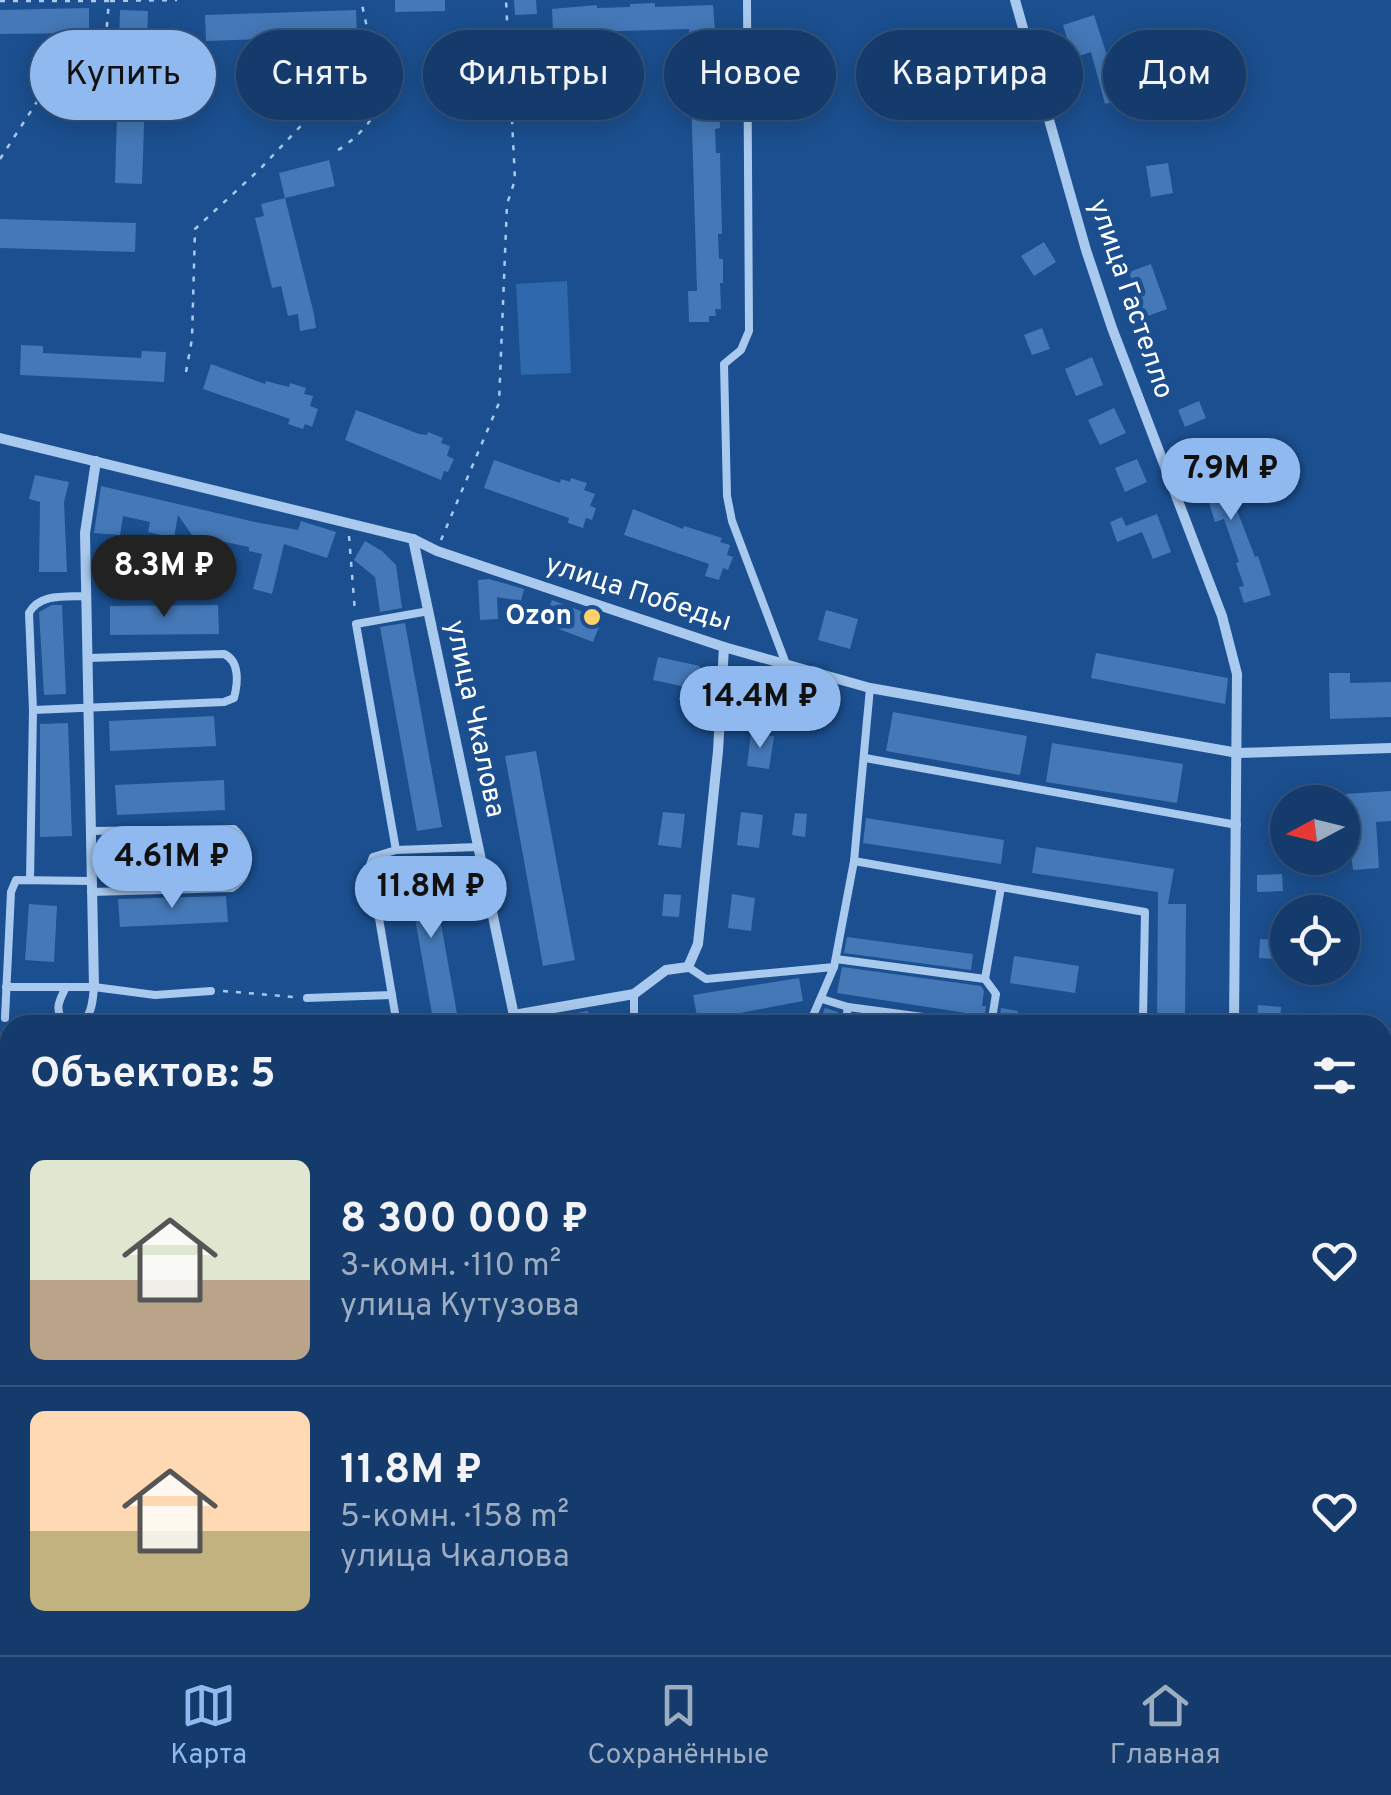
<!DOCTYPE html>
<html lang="ru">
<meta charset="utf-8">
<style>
:root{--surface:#143b6b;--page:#1d4271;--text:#f1f3f6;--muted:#9dadc1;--line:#33557e;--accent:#90b9f0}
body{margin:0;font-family:Overpass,sans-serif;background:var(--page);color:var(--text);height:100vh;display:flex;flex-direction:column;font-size:38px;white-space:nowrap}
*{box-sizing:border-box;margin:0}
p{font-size:32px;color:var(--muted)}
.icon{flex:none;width:55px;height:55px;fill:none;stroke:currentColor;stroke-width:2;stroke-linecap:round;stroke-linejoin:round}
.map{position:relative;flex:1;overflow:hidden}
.sheet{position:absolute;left:0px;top:1015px;width:1392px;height:640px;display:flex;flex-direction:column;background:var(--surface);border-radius:30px 30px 0 0;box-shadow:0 5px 25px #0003,0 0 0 2px var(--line)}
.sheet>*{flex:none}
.hud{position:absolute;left:30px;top:30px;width:1332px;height:90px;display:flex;gap:20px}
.needle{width:65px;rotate:263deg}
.buttons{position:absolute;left:1270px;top:785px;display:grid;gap:20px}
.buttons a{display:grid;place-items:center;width:90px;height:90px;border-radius:50%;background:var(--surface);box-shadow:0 5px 25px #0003,0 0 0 2px var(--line);font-size:50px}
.price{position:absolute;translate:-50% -85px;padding:0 22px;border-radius:35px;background:var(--accent);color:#111;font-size:32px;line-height:65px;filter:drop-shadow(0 2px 5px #0008)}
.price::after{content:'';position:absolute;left:50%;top:60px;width:30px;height:22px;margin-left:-15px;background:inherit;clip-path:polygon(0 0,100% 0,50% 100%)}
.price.on{background:#222;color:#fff}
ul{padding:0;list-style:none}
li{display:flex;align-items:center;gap:30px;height:250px;padding:0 30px}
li+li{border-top:2px solid var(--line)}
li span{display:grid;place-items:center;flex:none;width:280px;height:200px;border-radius:15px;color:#555}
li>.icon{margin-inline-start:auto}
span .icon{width:120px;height:120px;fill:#fffc;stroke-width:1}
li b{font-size:42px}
h2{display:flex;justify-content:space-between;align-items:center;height:120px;padding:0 30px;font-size:42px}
.chip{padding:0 35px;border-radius:45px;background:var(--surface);box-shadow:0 5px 25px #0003,0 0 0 2px var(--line);font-size:35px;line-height:90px}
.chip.on{background:var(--accent);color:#111}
.dock{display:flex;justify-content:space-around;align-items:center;height:140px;border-top:2px solid var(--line);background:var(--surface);font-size:28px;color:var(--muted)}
.dock a{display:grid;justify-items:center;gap:5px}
.dock .on{color:var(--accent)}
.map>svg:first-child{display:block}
</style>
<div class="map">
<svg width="1391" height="1655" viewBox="0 0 1391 1655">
<rect width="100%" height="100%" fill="#1b4f8f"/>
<!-- green -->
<polygon fill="#2e69ad" points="567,281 571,373 521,375 516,284"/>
<!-- building -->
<g fill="#4478b7">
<polygon points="395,0 445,0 445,11 395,12"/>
<polygon points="514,0 536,0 537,14 515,15"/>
<polygon points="655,3 655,7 713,5 719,82 715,83 716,105 719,105 720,128 715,129 716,153 720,153 722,234 718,234 719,259 723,259 723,283 720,283 721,309 715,309 716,316 709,316 709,322 689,322 688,291 697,291 689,29 553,33 552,9 597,5 597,8 630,7 630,4"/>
<polygon points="89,8 89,33 0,34 0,10"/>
<polygon points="120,10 148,11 142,184 115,183"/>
<polygon points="356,10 357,36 206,41 205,15"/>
<polygon points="1094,15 1111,68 1119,66 1131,109 1118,112 1115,101 1105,104 1091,52 1073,58 1063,25"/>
<polygon points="572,83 597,84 597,99 572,98"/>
<polygon points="329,160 335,186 285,198 279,173"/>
<polygon points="1168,163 1173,193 1151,197 1146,166"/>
<polygon points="285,198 314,314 316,328 300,331 298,314 288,316 281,286 272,288 255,218 264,216 261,204"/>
<polygon points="0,219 136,223 135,252 0,248"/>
<polygon points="1044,242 1056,262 1034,276 1021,256"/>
<polygon points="1151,264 1167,309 1145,317 1129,272"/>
<polygon points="1042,328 1050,349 1032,355 1024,335"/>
<polygon points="21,345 43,346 43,353 141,358 142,351 166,352 164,382 20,375"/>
<polygon points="1092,357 1103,385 1076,396 1065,369"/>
<polygon points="211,364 265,384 266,381 289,387 290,383 306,388 304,394 313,396 310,406 318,409 312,427 305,424 303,429 288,424 290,419 203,389"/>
<polygon points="1199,401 1206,418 1185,427 1178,410"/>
<polygon points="1114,408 1126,433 1100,445 1088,420"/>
<polygon points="356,410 419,434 427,435 428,432 443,438 441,443 450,446 447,456 454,459 448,472 444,471 441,480 345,440"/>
<polygon points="1215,444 1233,500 1255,557 1258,556 1271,595 1244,603 1239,587 1244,586 1236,563 1239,562 1224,519 1215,522 1193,451"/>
<polygon points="1137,459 1147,482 1125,492 1115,468"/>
<polygon points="494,460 560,483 561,479 570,482 571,478 587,483 584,490 595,494 590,506 596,508 592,520 586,518 583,528 568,523 569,518 484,488"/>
<polygon points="35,475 69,482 64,502 67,572 39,572 40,502 29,499"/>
<polygon points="101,486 255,522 298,530 301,521 336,532 327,558 284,544 272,594 253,589 262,554 249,551 249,547 192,535 178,515 174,538 148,532 150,522 123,516 120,535 94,533"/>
<polygon points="633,509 683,529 684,526 722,538 720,542 730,545 727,555 733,557 728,570 723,568 719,580 705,576 709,564 624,535"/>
<polygon points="1157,514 1171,552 1153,559 1142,532 1117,542 1110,522 1122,517 1126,526"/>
<polygon points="365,541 382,551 396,565 402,608 380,612 375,577 354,560"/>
<polygon points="489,579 524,589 521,601 497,597 498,619 480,620 478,580"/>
<polygon points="552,600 602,619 593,642 543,623"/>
<polygon points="52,605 62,605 66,694 44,695 39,612"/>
<polygon points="218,605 219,634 110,635 110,606"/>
<polygon points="826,610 858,619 850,649 818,640"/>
<polygon points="405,623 442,827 417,831 380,627"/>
<polygon points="1096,653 1228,678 1225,704 1091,678"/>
<polygon points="658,657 700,666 696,689 653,680"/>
<polygon points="1329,673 1350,673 1350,683 1391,682 1391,717 1330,719"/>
<polygon points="893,712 1027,736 1020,775 886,751"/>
<polygon points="214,716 216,746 110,751 109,721"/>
<polygon points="68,723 72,836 40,837 40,724"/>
<polygon points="751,733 774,736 769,769 747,766"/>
<polygon points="1052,743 1183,764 1177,803 1046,782"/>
<polygon points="536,751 575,960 543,966 505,756"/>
<polygon points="224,780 225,810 117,815 115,785"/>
<polygon points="1391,791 1391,821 1376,822 1379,868 1353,870 1344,794"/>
<polygon points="663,812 685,814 681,848 658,845"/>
<polygon points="741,812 763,815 759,848 737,845"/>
<polygon points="795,813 807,814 805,837 792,835"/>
<polygon points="866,818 1004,840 1001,864 863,843"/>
<polygon points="1036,847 1174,869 1168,904 1186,904 1185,1025 1157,1025 1158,892 1032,873"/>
<polygon points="429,856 459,1025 434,1025 404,857"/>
<polygon points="1282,874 1283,891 1257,892 1257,875"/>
<polygon points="664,894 681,895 679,917 662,916"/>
<polygon points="732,894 755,898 751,931 728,928"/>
<polygon points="226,896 228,922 120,927 118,899"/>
<polygon points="29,904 57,906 54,962 25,960"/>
<polygon points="847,937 973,954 971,970 844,953"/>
<polygon points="1260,939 1278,940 1277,959 1259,958"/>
<polygon points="1014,956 1079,966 1075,993 1010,983"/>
<polygon points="842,967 981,986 984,991 982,1006 986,1006 984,1025 964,1025 966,1013 837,993"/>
<polygon points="799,978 803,1001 698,1021 693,995"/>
<polygon points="1258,1005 1281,1007 1280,1025 1257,1025"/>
<polygon points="825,1008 838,1012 835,1025 817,1025"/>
<polygon points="1001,1008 1018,1011 1016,1025 999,1025"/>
<polygon points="588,1011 590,1025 559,1025 558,1016"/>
</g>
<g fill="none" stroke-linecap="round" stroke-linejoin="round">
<!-- path -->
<g stroke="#a9c9ee" stroke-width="2.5" stroke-dasharray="5 8" stroke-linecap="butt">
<polyline points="0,1 109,1 104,60"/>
<polyline points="110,1 177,0"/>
<polyline points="360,58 370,45"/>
<path d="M338 150C353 141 372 123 378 106L372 51 361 0"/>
<polyline points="0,159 64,60"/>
<polyline points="186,372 192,339 195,229 260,169 314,112 344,58"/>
<polyline points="349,536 355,612"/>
<polyline points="441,540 499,403 507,204 515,180 506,0"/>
<polyline points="223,991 294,997"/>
</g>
<!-- service -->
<g stroke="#a9c9ee" stroke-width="8">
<polyline points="747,0 749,331 741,350 724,364 727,496 732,521 786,664"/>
<path d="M33 710 224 702 234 698C238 683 240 661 224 654L88 658"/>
<polyline points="865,758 1237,825"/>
<path d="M91 831 234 829C252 845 253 874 232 888L91 892"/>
<polyline points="396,850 356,624 429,611"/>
<path d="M30 880 33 710 29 613C40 593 66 597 86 596"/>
<polyline points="1001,887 1145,912 1143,1019"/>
<polyline points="836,959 985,979 1001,887 854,861"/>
<polyline points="688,967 706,979 834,967 854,861 870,688"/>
<polyline points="985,979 996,994 991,1025"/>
<polyline points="6,987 94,987 155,995 211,991"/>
<path d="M66 987C59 1001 54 1009 64 1023 91 1026 92 1009 94 987"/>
<polyline points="634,994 634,1025"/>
<polyline points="307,998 392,995"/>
<polyline points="822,999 848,1007 953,1021"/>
<polyline points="5,1018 11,892 16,880 91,881"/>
<polyline points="397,1025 370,865 373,857 396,850 478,847"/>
<polyline points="809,1025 834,967"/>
<polyline points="845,1025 848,1007"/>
</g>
<!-- minor -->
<g stroke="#a9c9ee" stroke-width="10">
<polyline points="1015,0 1086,250 1112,328 1222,616 1237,674 1234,1025"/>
<polyline points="0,438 413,539 437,551 724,647 870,688 1238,753 1391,748"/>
<polyline points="413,539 516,1025"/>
<polyline points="94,987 85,533 96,461"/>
<polyline points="514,1015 634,994 666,970 688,967 698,944 718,751 724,647"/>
<polyline points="579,1655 582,1645"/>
</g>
<defs>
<g id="rail">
<polyline points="0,1489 10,1494"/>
<polyline points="0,1628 10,1637"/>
<polyline points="1382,1634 1391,1633"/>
<polyline points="20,1645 32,1655"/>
<polyline points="543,1645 614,1655"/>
<polyline points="1188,1655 1299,1645"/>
</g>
</defs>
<!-- rail casing -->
<use href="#rail" stroke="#fff" stroke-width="9"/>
<!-- rail -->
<use href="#rail" stroke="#1b4f8f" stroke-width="5" stroke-dasharray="15" stroke-linecap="butt"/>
</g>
<!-- markers -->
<circle fill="#ffd166" stroke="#1b4f8f" stroke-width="4" cx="592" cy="617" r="10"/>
<g text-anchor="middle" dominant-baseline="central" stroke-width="9" stroke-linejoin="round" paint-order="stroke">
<!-- street labels -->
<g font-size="28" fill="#fff" stroke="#1b4f8f">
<text transform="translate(1130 299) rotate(71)">улица Гастелло</text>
<text transform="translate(638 594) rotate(18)">улица Победы</text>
<text transform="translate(474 719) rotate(78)">улица Чкалова</text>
</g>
<!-- poi labels -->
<g font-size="28" font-weight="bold" fill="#fff" stroke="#1b4f8f" text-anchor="end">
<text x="572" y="617">Ozon</text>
</g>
</g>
</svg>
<div class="buttons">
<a><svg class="needle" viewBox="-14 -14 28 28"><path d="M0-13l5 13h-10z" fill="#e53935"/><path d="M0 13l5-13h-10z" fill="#9dadc1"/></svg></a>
<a><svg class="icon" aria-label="locate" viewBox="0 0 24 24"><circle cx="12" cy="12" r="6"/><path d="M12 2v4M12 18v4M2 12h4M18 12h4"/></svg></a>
</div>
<b class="price" style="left:1231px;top:523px">7.9M ₽</b>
<b class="price on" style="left:164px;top:620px">8.3M ₽</b>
<b class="price" style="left:760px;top:751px">14.4M ₽</b>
<b class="price" style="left:172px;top:911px">4.61M ₽</b>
<b class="price" style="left:431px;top:941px">11.8M ₽</b>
<div class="hud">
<a class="chip on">Купить</a>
<a class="chip">Снять</a>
<a class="chip">Фильтры</a>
<a class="chip">Новое</a>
<a class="chip">Квартира</a>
<a class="chip">Дом</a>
</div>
<section class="sheet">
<h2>Объектов: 5<svg class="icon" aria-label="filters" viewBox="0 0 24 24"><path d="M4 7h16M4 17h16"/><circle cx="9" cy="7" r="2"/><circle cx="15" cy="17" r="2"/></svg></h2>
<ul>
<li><span style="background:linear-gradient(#dfe7d0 60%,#b9a48a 0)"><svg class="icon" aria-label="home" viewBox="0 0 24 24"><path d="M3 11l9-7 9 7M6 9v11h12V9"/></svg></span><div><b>8 300 000 ₽</b><p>3-комн. · 110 m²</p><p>улица Кутузова</p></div><svg class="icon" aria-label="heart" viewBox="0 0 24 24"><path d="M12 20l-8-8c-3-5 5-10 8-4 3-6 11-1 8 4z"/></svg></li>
<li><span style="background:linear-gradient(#ffd9b3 60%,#c2b280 0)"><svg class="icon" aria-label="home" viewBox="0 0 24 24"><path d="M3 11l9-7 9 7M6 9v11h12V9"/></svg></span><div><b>11.8M ₽</b><p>5-комн. · 158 m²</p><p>улица Чкалова</p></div><svg class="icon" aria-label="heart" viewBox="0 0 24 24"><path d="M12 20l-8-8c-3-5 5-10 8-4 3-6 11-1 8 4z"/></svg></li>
</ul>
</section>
</div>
<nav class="dock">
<a class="on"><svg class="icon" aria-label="map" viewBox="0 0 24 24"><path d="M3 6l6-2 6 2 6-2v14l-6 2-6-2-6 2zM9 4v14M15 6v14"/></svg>Карта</a>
<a><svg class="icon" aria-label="saved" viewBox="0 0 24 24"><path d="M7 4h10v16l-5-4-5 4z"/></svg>Сохранённые</a>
<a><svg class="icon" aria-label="home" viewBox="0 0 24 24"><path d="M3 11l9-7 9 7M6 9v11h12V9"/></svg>Главная</a>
</nav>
